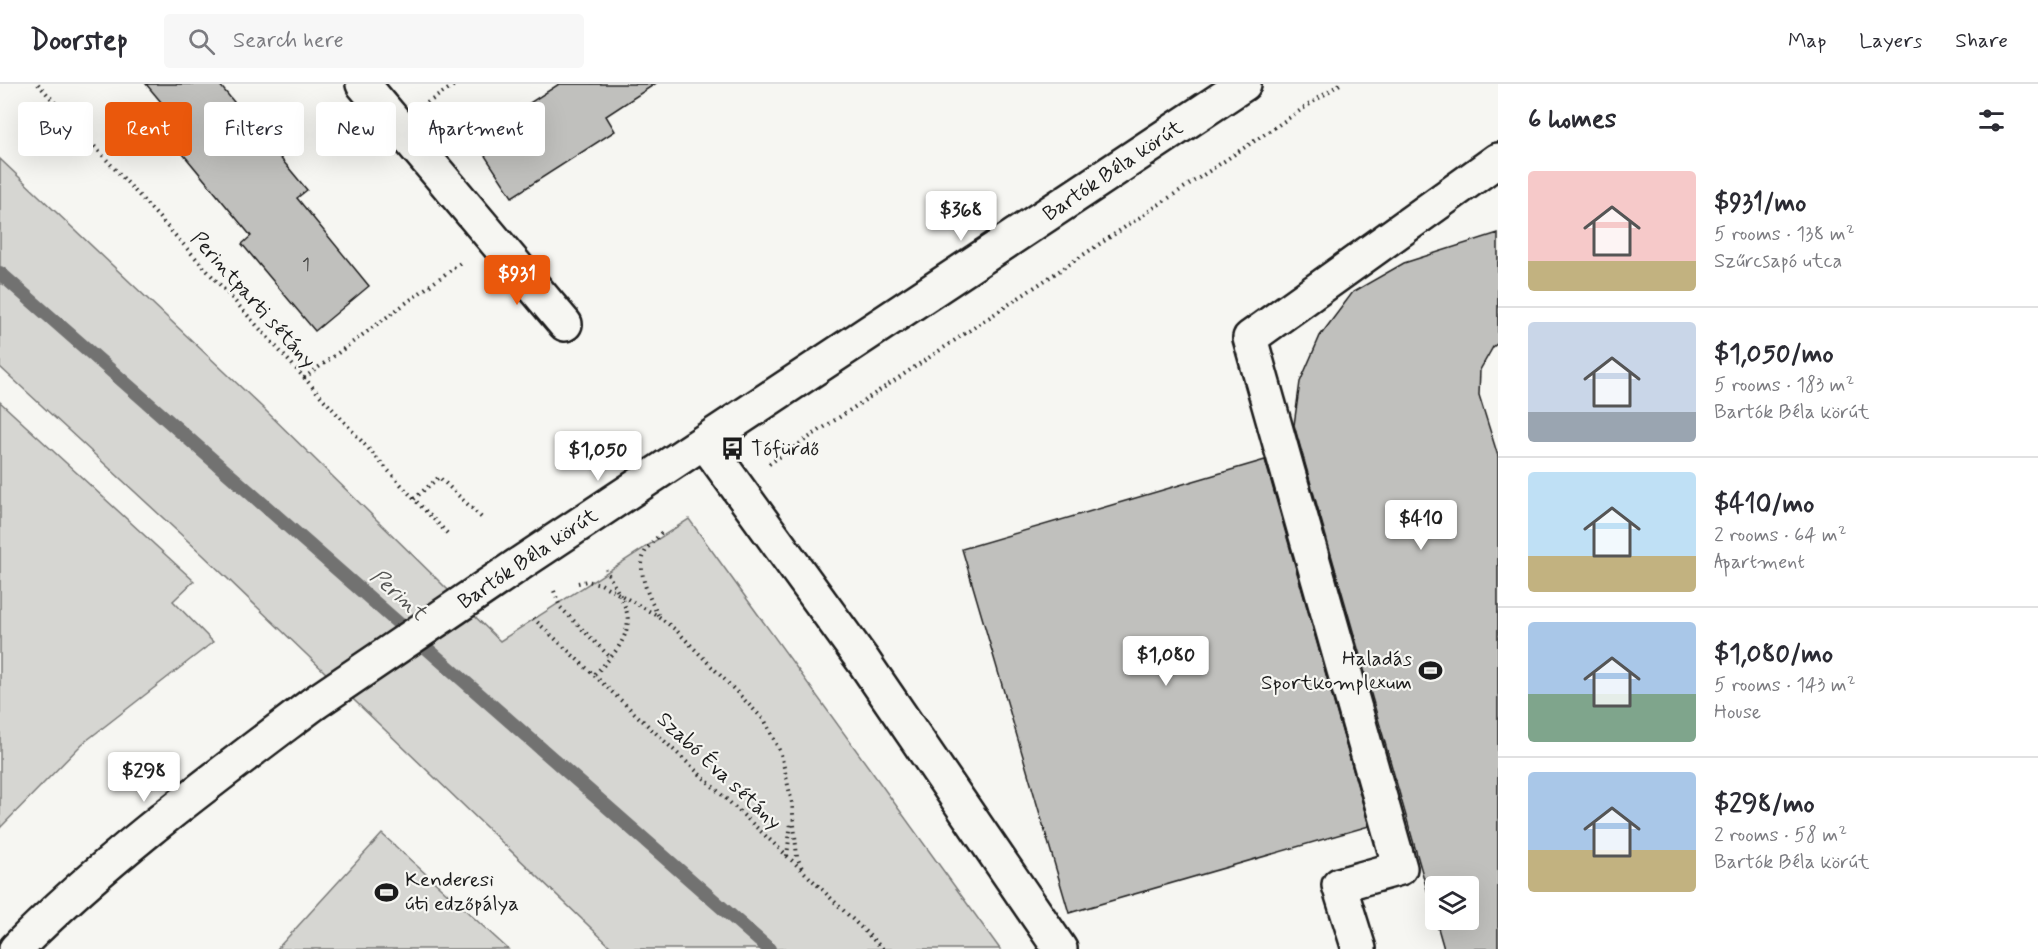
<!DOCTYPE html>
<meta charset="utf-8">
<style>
:root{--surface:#fff;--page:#f7f7f7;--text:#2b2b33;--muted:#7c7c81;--line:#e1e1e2;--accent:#ea580c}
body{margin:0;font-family:Mynerve,sans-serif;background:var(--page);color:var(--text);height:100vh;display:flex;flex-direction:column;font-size:22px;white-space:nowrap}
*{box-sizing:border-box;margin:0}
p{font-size:20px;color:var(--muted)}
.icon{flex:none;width:33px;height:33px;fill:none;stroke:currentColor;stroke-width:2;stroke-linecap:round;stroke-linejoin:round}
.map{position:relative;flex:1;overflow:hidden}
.sheet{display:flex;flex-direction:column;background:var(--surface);width:540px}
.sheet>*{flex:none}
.banner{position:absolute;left:18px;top:18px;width:570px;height:54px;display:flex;gap:12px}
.fabs{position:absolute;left:1425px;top:792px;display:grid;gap:12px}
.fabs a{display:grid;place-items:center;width:54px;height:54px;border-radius:6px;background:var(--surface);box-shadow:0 6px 24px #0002;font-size:30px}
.price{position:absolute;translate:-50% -51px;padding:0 14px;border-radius:6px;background:#fff;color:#222;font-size:20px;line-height:39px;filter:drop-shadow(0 2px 3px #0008)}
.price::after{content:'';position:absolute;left:50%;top:36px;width:18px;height:14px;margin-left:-9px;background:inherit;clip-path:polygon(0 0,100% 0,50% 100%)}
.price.active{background:var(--accent);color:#fff}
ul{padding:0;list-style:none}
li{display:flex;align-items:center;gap:18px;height:150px;padding:0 30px}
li+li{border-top:2px solid var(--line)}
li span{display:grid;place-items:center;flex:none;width:168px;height:120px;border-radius:6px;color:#555}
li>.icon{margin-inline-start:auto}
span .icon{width:72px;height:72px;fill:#fffc;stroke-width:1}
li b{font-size:26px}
h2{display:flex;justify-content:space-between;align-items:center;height:72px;padding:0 30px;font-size:26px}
.tag{padding:0 21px;border-radius:6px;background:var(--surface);box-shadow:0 6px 24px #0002;font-size:21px;line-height:54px}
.tag.active{background:var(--accent);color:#fff}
header{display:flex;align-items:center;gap:36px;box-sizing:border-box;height:84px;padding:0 30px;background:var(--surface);border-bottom:2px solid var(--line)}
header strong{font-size:28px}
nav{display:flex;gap:33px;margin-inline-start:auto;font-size:21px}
.search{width:420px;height:54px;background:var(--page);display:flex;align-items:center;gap:15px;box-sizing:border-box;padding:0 21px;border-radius:6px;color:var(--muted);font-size:22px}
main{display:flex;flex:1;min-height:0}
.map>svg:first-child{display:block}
</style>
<header>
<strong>Doorstep</strong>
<div class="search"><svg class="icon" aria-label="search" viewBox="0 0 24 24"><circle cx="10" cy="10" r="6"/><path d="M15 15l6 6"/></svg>Search here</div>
<nav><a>Map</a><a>Layers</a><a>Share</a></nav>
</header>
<main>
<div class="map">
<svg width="1498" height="865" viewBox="0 0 1498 865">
<rect width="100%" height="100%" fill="#f6f6f2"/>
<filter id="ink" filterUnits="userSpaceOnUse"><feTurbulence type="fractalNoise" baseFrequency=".0167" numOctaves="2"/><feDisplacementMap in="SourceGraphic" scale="12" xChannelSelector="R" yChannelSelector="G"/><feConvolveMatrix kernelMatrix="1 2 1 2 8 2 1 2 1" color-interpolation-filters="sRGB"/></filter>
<g filter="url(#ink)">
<!-- green -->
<g fill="#d6d6d2" stroke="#797977" stroke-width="1.5">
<polygon points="0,75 263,324 500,557 689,435 1000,865 613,865 202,470 0,283"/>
<polygon points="0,318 194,497 173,517 213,558 82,660 0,744"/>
<polygon points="382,750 508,865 277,865"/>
</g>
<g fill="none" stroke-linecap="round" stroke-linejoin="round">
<!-- stream -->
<polyline stroke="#727271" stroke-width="14" points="0,189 769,865"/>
</g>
<!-- building -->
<g fill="#c0c0bd" stroke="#1c1c1c" stroke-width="1.5" fill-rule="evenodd">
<polygon points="146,0 219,0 307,106 297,114 369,202 315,247 242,160 251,152 174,59 187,49"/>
<polygon points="559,0 655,0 606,32 615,47 512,113 474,55"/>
<path d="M1498 149V259L1493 263 1480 286 1479 311 1498 372V865H1444L1294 341 1300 298 1320 252 1353 208 1404 179ZM1436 802H1468V836H1436Z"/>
<polygon points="1265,376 1369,742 1069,829 962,465"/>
</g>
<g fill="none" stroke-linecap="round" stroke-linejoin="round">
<defs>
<g id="minor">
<polyline points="363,0 565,240"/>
<polyline points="705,359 864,578 1060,865"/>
<polyline points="518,481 1244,0"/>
<path d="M16 865C106 774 211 697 313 620"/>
<polyline points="1359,865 1339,801 1400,784 1250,254 1498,76"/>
</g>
</defs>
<!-- minor casing -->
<use href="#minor" stroke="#1c1c1c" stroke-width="38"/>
<!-- path -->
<g stroke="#1c1c1c" stroke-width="4" stroke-dasharray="1.5 4.5" stroke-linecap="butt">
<polyline points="38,0 414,415 448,450"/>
<polyline points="427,19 456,0"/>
<polyline points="304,294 463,177"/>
<polyline points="769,380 1340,0"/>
<polyline points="414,415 439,393 484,436"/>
<polyline points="578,499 587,497 601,500 658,532 677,547 765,637 781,670 792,719 797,773 802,784"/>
<polyline points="554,507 560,523 611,574"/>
<path d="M658 531C649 513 635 486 646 466 650 460 657 454 662 448"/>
<polyline points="533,534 802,786 883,865"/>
<path d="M595 590C610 575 632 553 627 529 623 513 612 500 606 485"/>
<polyline points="787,772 791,738"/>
</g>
<!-- minor -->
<use href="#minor" stroke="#f6f6f2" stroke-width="33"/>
<defs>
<polyline id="minor-bridge" points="313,620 518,481"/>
</defs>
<!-- minor-bridge casing -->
<use href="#minor-bridge" stroke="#1c1c1c" stroke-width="38" stroke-linecap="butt"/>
<!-- minor-bridge -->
<use href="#minor-bridge" stroke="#f6f6f2" stroke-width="33"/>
</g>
</g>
<!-- icons -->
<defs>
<symbol id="bus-bare" viewBox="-9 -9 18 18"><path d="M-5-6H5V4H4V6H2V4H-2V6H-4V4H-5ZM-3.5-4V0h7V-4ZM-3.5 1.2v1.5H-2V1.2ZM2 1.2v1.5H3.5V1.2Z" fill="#1c1c1c" stroke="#f6f6f2" stroke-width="2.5" paint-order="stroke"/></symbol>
<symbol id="stadium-bare" viewBox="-9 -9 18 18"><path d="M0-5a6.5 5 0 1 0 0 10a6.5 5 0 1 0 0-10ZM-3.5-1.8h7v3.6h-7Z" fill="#1c1c1c" stroke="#f6f6f2" stroke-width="2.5" paint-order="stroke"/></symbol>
</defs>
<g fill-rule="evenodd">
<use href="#bus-bare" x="716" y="348" width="33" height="33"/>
<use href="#stadium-bare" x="1414" y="570" width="33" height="33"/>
<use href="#stadium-bare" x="370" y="792" width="33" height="33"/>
</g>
<g text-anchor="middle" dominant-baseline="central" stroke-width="4.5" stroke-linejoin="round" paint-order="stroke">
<!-- number labels -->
<g font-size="18" fill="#454544">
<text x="306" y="181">1</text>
</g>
<!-- street labels -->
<g font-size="21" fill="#1c1c1c" stroke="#f6f6f2">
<text transform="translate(1113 87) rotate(-34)">Bartók Béla körút</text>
<text transform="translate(253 216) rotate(48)">Perintparti sétány</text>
<text transform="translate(528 475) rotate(-34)">Bartók Béla körút</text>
<text transform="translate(719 687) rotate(43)">Szabó Éva sétány</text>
</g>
<!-- poi labels -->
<g font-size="21" fill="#1c1c1c" stroke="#f6f6f2" text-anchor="start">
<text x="751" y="365">Tófürdő</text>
<text x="1412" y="575" text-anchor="end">Haladás<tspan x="1412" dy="24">Sportkomplexum</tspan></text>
<text x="405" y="796">Kenderesi<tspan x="405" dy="24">úti edzőpálya</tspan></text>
</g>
<!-- water labels -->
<g font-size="22" font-style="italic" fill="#565654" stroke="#f6f6f2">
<text transform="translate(398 511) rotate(41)">Perint</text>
</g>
</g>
</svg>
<div class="fabs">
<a><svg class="icon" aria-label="layers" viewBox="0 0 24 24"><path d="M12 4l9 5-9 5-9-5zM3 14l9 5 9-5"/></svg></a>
</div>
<b class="price" style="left:961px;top:158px">$368</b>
<b class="price active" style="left:517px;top:222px">$931</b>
<b class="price" style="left:598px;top:398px">$1,050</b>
<b class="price" style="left:1421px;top:467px">$410</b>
<b class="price" style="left:1166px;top:603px">$1,080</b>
<b class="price" style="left:144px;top:719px">$298</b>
<div class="banner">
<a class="tag">Buy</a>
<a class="tag active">Rent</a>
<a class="tag">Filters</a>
<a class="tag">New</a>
<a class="tag">Apartment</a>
</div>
</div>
<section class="sheet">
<h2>6 homes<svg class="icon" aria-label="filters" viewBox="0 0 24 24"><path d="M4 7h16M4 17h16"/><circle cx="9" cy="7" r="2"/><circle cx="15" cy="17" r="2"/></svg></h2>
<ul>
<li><span style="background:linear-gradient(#f6c9c9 75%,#c2b280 0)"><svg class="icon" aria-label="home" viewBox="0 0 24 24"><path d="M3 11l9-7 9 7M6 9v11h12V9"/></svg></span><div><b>$931/mo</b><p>5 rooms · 138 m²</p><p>Szűrcsapó utca</p></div></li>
<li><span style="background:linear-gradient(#c9d6e8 75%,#9aa5b1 0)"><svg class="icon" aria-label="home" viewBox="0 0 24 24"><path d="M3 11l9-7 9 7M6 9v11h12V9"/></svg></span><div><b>$1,050/mo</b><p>5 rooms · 183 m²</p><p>Bartók Béla körút</p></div></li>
<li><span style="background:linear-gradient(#bfe0f5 70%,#c2b280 0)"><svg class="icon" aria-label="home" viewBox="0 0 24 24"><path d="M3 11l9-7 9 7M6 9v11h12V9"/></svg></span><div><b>$410/mo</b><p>2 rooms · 64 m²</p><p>Apartment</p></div></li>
<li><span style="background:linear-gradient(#a9c7e8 60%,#7fa58c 0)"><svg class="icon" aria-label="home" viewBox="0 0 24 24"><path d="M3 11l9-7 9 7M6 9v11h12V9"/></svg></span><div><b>$1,080/mo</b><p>5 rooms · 143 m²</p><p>House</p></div></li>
<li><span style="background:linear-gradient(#a9c7e8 65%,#c2b280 0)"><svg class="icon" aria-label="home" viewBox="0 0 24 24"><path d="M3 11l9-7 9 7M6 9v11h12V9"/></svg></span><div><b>$298/mo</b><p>2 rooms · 58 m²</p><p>Bartók Béla körút</p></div></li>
</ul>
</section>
</main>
